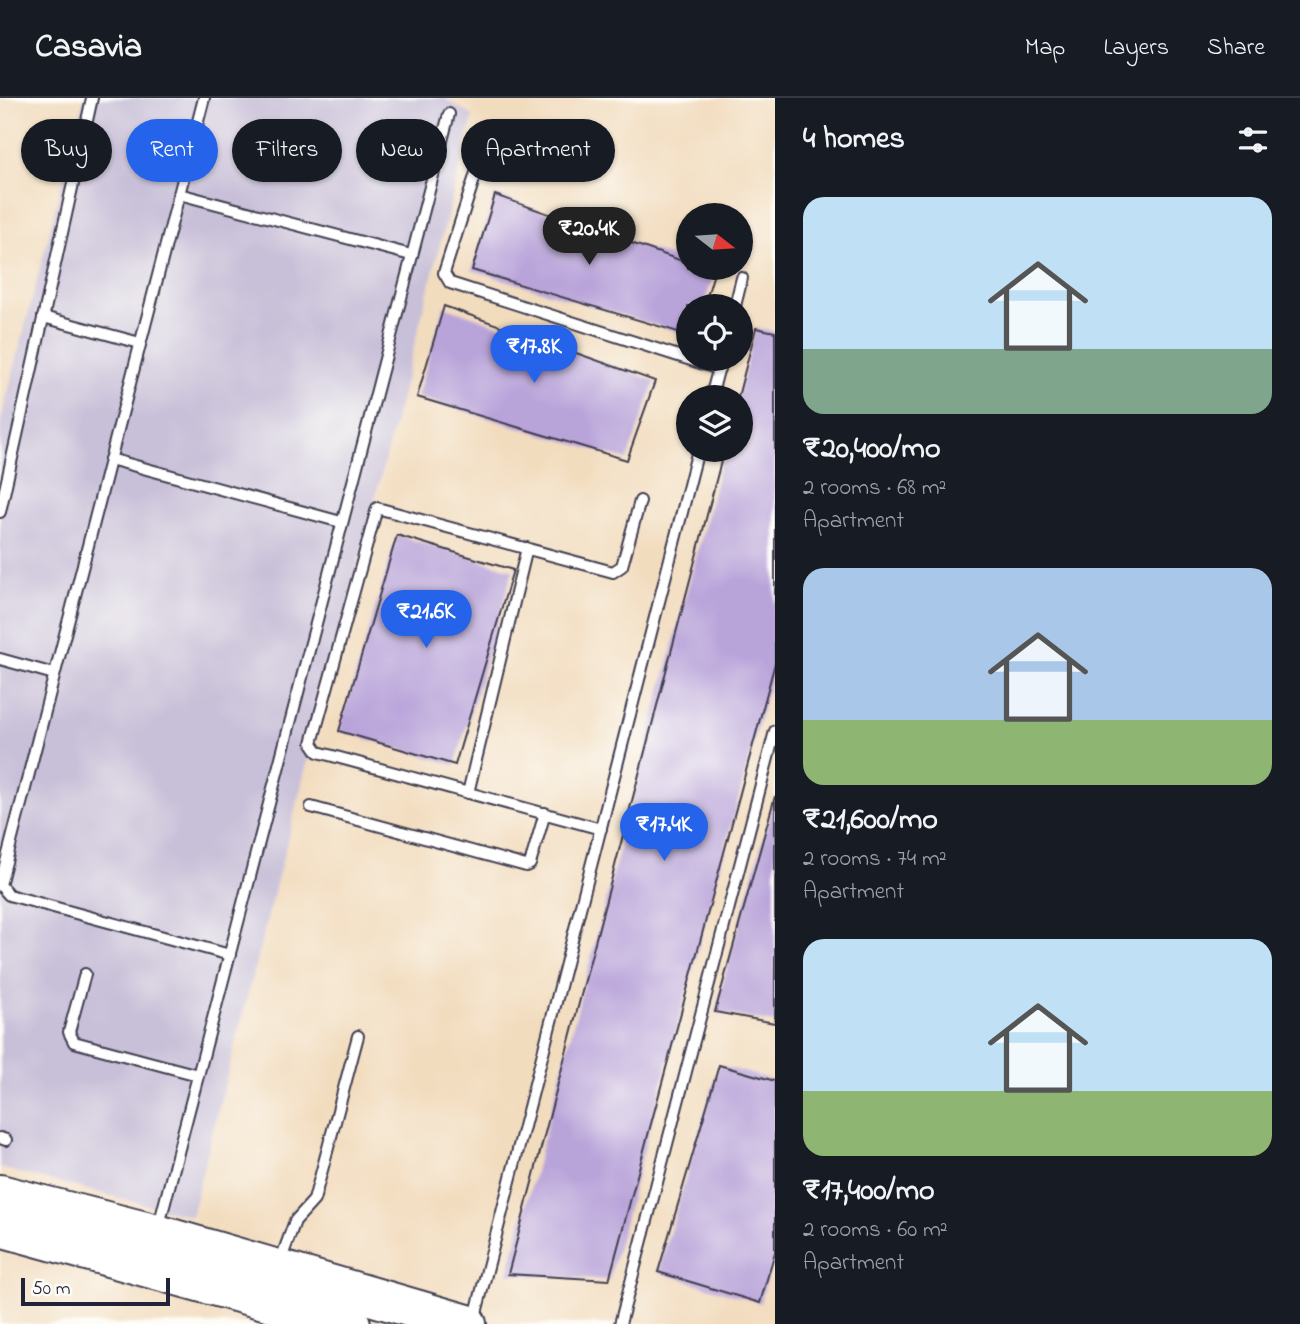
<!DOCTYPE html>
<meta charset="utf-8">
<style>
:root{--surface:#171b24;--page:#20242c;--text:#f1f3f6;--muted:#9ea1a6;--line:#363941;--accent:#2563eb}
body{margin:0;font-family:"Indie Flower",sans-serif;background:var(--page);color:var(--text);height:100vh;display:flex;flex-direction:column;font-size:26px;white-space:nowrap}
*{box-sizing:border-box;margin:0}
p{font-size:23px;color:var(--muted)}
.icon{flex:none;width:38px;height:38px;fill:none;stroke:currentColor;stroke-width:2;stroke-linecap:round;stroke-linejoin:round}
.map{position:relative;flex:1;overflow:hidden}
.drawer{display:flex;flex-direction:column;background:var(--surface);width:525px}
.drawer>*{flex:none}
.hud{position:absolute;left:21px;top:21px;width:648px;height:63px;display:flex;gap:14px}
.needle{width:46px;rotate:107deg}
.tools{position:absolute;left:676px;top:105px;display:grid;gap:14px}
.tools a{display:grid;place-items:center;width:77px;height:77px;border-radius:50%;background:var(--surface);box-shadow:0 2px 5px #0004;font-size:35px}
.scale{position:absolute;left:21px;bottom:18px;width:149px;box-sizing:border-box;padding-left:7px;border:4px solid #22223b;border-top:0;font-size:19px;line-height:24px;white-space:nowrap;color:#22223b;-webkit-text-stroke:5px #fdfcf7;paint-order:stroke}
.price{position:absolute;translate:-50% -60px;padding:0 16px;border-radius:24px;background:var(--accent);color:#fff;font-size:23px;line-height:46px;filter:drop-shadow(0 2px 4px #0008)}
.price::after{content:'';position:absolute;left:50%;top:42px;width:21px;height:16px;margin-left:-10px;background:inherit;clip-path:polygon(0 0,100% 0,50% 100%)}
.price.current{background:#222;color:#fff}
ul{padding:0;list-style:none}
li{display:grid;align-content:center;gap:14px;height:371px;padding:0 28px}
li span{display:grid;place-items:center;height:217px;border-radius:21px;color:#555}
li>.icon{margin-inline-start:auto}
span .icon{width:126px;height:126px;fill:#fffc;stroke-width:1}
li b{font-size:30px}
h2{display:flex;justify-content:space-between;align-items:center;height:84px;padding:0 28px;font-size:30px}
.tag{padding:0 24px;border-radius:32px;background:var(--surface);box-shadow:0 2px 5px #0004;font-size:24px;line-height:63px}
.tag.current{background:var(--accent);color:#fff}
header{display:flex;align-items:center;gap:42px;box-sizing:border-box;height:98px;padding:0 35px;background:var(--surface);border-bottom:2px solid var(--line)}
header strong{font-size:33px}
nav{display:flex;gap:38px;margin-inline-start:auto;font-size:24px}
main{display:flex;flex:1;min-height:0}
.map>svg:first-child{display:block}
</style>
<header>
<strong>Casavia</strong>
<nav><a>Map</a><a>Layers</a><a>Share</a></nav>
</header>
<main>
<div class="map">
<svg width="775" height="1226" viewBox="0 0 775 1226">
<rect width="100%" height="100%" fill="#fdfcf7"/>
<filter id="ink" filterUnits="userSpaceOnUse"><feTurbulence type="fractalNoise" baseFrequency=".0143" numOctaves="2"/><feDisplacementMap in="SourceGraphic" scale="14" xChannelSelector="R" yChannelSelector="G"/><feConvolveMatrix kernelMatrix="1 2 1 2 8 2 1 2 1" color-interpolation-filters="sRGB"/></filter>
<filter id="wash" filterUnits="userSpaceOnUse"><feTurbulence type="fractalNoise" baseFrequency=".00686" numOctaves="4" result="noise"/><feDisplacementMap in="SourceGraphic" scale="28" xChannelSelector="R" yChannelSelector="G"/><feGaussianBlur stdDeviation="1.57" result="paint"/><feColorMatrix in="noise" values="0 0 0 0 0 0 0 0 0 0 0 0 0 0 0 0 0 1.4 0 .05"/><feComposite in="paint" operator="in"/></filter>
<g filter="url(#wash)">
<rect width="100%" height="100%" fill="#f2dcbe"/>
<!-- industrial -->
<polygon fill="#c8bfd8" points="84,0 444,0 473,18 191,1118 0,1070 0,325"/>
<g id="blocks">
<!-- building -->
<g fill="#b9a4da">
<polygon points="495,97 688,165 688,170 714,175 704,208 688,208 688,237 472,172"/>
<polygon points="444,208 655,283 627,362 417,299"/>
<polygon points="756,230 775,234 775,565 609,1182 508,1176 724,352 740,352 738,299"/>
<polygon points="397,437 513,472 455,667 339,633"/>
<polygon points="775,698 775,925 715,914"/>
<polygon points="719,967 775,983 775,1154 760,1205 658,1174"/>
</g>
</g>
</g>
<g filter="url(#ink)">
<use href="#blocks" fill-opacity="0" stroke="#413e4f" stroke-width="2"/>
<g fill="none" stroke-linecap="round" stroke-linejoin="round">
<defs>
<g id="service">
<polyline points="204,0 0,787 9,797 230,857"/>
<polyline points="476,75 444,175 450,185 719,271"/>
<polyline points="179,96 411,157"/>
<polyline points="735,208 742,180"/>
<polyline points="43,219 140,245"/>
<polyline points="711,299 721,261"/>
<polyline points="110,361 341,424"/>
<polyline points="0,414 92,0"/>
<polyline points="0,561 54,576"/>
<polyline points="468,695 527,450"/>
<polyline points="311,709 526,768 530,766 545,715"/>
<polyline points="601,731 318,654 312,645 377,410 613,474 622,468 640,403"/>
<polyline points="85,876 69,934 74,944 198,977"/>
<polyline points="0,1040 6,1042"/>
<polyline points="158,1131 449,16"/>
<polyline points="280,1164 295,1123 314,1102 358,938"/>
<polyline points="474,1223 698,352"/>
<polyline points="620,1226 775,633"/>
</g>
<g id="trunk">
<polyline points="0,1096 157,1136 467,1226"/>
<polyline points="0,1129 351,1226"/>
</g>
</defs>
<!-- service casing -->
<use href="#service" stroke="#413e4f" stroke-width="14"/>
<!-- trunk casing -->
<use href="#trunk" stroke="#413e4f" stroke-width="42"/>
<!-- service -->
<use href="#service" stroke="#fff" stroke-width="10"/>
<!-- trunk -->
<use href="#trunk" stroke="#fff" stroke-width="38"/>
</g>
</g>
</svg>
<div class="tools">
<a><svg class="needle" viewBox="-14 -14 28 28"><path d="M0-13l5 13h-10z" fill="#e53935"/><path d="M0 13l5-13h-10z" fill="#9ea1a6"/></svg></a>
<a><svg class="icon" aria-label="locate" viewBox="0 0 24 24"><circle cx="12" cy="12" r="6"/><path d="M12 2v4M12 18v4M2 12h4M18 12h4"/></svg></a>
<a><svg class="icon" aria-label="layers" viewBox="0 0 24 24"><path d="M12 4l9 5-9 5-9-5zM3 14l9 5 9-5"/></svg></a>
</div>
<div class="scale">50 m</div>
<b class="price current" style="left:589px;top:169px">₹20.4K</b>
<b class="price" style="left:534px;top:287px">₹17.8K</b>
<b class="price" style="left:426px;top:552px">₹21.6K</b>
<b class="price" style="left:664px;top:765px">₹17.4K</b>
<div class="hud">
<a class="tag">Buy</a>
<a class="tag current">Rent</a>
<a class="tag">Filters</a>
<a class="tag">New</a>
<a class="tag">Apartment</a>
</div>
</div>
<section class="drawer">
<h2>4 homes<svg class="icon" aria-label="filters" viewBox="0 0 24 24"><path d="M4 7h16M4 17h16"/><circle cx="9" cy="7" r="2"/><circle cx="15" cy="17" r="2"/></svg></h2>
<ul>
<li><span style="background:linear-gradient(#bfe0f5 70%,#7fa58c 0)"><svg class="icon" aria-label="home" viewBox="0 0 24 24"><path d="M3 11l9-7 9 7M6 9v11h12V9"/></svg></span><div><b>₹20,400/mo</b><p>2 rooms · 68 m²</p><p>Apartment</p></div></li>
<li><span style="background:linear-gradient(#a9c7e8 70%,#8fb573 0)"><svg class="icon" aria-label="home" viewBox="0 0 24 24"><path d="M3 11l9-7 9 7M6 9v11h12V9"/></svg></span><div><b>₹21,600/mo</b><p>2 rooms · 74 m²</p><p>Apartment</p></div></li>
<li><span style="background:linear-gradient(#bfe0f5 70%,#8fb573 0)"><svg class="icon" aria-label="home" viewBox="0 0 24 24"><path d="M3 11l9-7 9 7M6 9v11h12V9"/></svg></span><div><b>₹17,400/mo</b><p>2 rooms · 60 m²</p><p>Apartment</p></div></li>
</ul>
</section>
</main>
